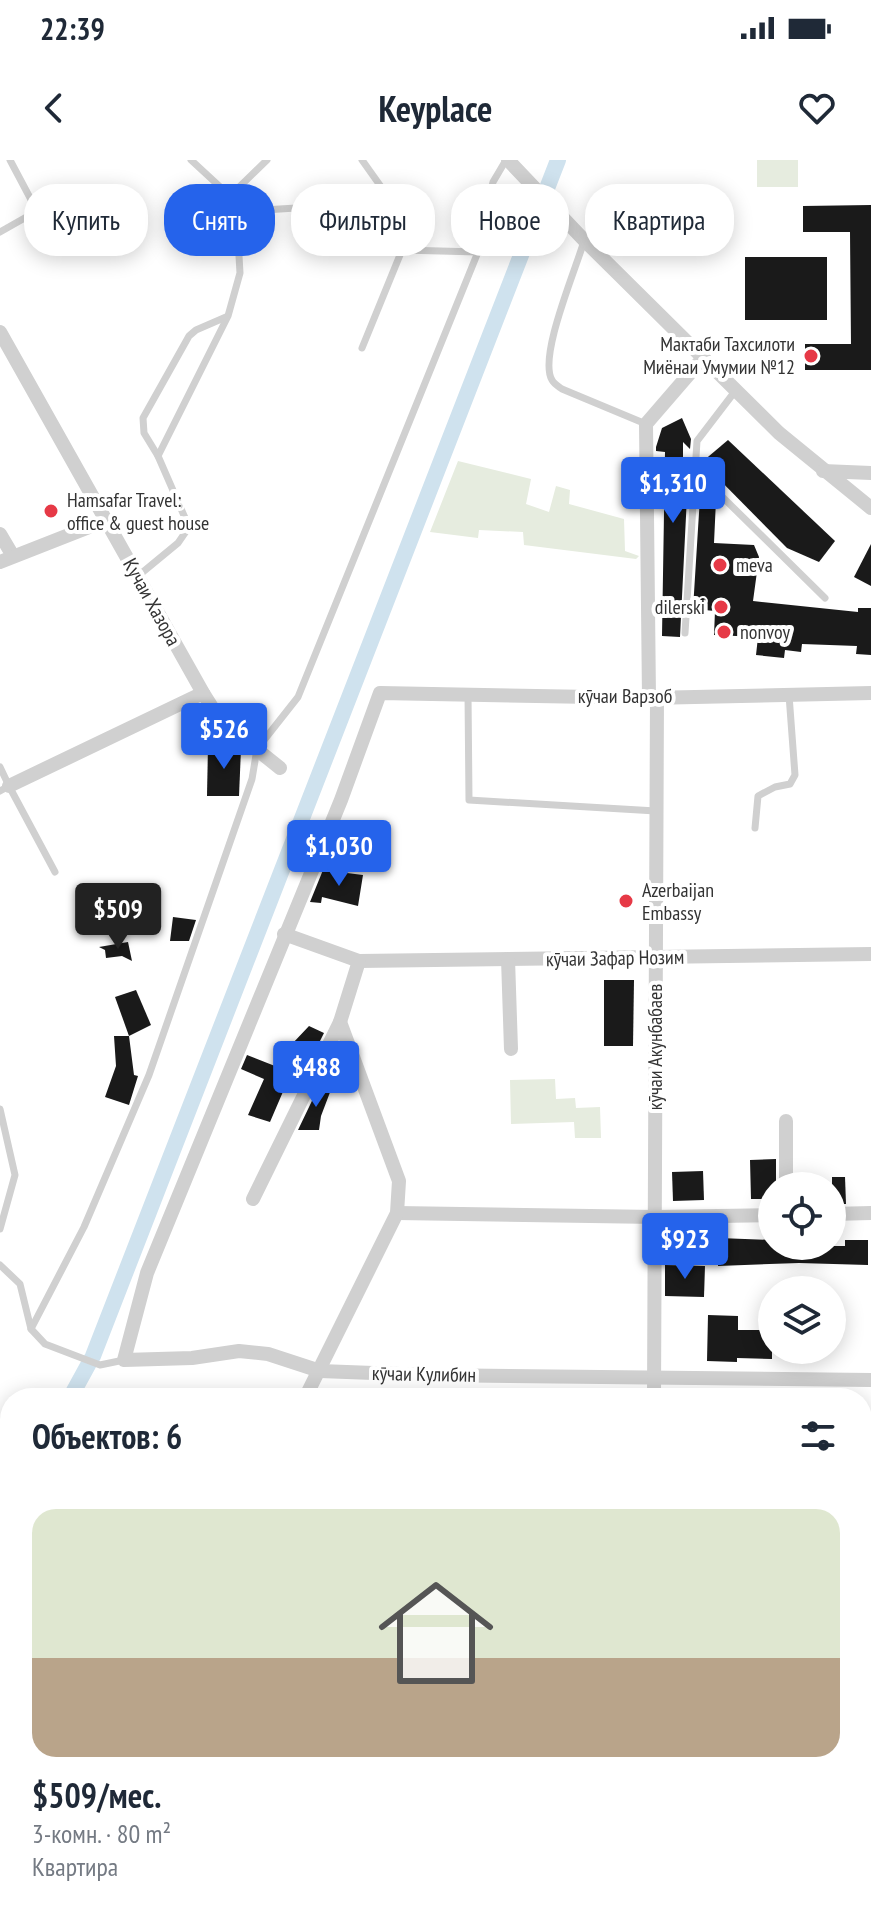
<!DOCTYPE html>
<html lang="ru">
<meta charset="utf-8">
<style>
:root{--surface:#fff;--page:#f2f2f3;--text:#1f2937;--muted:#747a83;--accent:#2563eb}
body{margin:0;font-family:"PT Sans Narrow",sans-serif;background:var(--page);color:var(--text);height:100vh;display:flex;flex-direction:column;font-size:30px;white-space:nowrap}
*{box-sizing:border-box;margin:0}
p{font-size:26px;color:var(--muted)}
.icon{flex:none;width:44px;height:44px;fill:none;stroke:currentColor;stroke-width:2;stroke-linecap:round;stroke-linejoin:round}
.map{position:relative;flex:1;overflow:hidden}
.panel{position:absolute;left:0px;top:1228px;width:872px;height:536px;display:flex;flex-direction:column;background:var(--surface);border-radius:32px 32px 0 0;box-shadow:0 4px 20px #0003}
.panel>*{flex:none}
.banner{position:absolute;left:24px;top:24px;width:824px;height:72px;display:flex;gap:16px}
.fabs{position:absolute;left:758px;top:1012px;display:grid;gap:16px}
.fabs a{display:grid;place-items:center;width:88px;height:88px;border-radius:50%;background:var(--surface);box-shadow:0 4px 20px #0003;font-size:40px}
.price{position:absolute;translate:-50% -68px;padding:0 18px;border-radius:8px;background:var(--accent);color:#fff;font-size:26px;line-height:52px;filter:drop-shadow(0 2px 4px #0008)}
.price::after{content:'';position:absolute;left:50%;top:48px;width:24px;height:18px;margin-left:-12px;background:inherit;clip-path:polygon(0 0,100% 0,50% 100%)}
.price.selected{background:#222;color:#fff}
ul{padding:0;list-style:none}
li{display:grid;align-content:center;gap:16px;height:424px;padding:0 32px}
li span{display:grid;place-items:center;height:248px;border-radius:24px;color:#555}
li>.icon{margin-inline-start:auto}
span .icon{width:144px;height:144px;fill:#fffc;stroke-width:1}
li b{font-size:34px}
h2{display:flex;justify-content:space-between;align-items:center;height:96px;padding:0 32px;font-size:34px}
.tag{padding:0 28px;border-radius:32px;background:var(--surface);box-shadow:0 4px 20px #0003;font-size:28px;line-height:72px}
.tag.selected{background:var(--accent);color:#fff}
.status{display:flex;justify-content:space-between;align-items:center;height:56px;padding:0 40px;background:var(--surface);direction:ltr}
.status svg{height:22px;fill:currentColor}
header{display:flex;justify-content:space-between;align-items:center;height:104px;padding:0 32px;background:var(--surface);font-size:36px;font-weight:700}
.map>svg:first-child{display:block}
</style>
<div class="status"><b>22:39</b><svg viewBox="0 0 49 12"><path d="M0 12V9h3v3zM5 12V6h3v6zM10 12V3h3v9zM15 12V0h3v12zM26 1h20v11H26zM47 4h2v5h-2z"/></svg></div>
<header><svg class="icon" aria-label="back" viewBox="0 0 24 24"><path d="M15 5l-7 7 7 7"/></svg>Keyplace<svg class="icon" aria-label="heart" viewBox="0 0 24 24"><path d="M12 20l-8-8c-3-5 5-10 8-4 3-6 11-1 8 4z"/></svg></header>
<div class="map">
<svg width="871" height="1764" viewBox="0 0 871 1764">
<rect width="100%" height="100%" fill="#fff"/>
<!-- green -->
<g fill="#e6ecdf">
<rect x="757" y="0" width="41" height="27"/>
<polygon points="458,301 531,319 526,344 549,352 556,326 570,330 569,344 624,359 625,391 639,396 636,399 524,385 523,372 479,370 478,378 430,372"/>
<polygon points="555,919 556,939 575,938 576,948 600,947 601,978 575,978 574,962 511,964 510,920"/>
</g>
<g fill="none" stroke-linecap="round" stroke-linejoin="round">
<!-- canal -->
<g stroke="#cfe2ee" stroke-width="16">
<polyline points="70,1238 93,1196 558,0"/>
<polyline points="0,1284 10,1280"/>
</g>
</g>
<!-- building -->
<g fill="#1a1a1a">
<polygon points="871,45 871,210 805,210 805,184 851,184 850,72 803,72 803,46"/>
<rect x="745" y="97" width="82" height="63"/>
<polygon points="682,258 691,279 690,289 683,282 683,302 678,323 682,319 682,336 687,336 680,477 662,476 665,292 656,291 656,287 662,268"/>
<polygon points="728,280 835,381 819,402 787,388 702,302"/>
<polygon points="700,337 714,337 716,340 714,383 754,385 759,397 753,441 858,452 858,448 871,448 871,495 856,494 857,486 802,484 801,492 785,490 784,498 756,495 758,477 714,475 715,451 693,449"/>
<polygon points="871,384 871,426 854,417"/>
<polygon points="208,586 237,586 241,589 239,636 207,636"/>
<polygon points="323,710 363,715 358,746 322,737 321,743 310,742"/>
<polygon points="173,757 196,760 189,781 170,781"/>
<polygon points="128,782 132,801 122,796 106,798 105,790 99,787"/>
<polygon points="604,820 634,820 633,886 604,886"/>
<polygon points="136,830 151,865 129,876 115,837"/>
<polygon points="309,866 324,873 295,931 285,927 270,962 248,955 264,919 241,909 247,895 280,908 292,884"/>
<polygon points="114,876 129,876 134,915 138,916 129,945 105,937 116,906"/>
<polygon points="321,922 332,927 321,956 319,970 298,970"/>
<polygon points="776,999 776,1026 772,1026 772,1039 751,1039 750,1000"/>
<polygon points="703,1011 704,1040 673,1041 672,1012"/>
<polygon points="832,1017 845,1017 846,1044 832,1044"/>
<polygon points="719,1078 772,1080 772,1086 845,1086 845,1080 868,1080 868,1105 799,1103 718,1106"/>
<polygon points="665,1105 705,1106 704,1137 665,1136"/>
<polygon points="708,1155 738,1156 738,1170 772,1170 772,1199 737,1198 737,1202 707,1201"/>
</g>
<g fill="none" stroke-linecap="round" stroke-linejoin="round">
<!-- lane -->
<g stroke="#d0d0d0" stroke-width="7">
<polyline points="191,0 230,36 264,50 296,48 364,82 402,90 478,92"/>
<polyline points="362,0 394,45"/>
<polyline points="37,51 79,30"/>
<polyline points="0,72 37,51 10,0"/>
<path d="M584 81C576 109 538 197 552 220 554 224 558 226 562 229L646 264"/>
<polyline points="362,188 402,90"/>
<polyline points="158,296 144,273 143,258 189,176 196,170 226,157"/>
<polyline points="694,309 825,438"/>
<polyline points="138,416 178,383 189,367 158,296 228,156 240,113 237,62 230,36 267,0"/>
<polyline points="685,473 697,281 736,230"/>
<polyline points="468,534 469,640 656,651"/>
<polyline points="0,607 9,626 0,631"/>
<polyline points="9,626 55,712"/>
<polyline points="755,668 758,636 775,627 790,624 795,615 789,535"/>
<polyline points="0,949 15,1015 0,1069"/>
<polyline points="0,1105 20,1124 31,1169 45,1184 100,1205 124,1200"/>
<polyline points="31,1169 84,1067 149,915 252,619 257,589 298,537 478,92 493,22 506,0"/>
<polyline points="0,1547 10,1557"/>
</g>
<!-- street -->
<g stroke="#d0d0d0" stroke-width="14">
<polyline points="508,0 584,80 779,273 871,348"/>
<polyline points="0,172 203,533 220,560 280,608"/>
<polyline points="823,311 871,313"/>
<polyline points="0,374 13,396"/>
<polyline points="0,402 107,360"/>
<polyline points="871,533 649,538 380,533 341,640 147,1113 124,1200 192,1198 239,1191 268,1194 320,1211 427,1215 871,1220"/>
<polyline points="649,538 646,264 703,198"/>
<polyline points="9,626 203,533"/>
<polyline points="284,774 359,801 871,794"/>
<polyline points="508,799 511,889"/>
<polyline points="786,961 786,1026"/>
<polyline points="253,1039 340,862 359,801"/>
<polyline points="397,1053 656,1057 772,1055"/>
<polyline points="832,1054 871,1053"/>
<polyline points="305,1238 397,1053 399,1021 340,862"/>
<polyline points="654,1238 657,537"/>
<polyline points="862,1358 871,1357"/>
<polyline points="862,1491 871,1491"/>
<polyline points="862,1636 871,1636"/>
<polyline points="212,1754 213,1764"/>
<polyline points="502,1754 503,1764"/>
<polyline points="661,1754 661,1764"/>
<polyline points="48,1764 49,1754"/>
<polyline points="346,1764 347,1754"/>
</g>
</g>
<!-- markers -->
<g fill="#e63946" stroke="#fff" stroke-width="3">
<circle cx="811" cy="196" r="8"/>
<circle cx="51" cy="351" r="8"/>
<circle cx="720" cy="405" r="8"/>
<circle cx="721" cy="447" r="8"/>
<circle cx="724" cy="472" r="8"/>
<circle cx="626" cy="741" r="8"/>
</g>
<g text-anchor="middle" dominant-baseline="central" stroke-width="8" stroke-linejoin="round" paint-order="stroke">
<!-- poi labels -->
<g font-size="20" fill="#333" stroke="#fff" text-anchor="start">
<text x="795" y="184" text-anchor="end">Мактаби Тахсилоти<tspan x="795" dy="23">Миёнаи Умумии №12</tspan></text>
<text x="67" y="340">Hamsafar Travel:<tspan x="67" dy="23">office &amp; guest house</tspan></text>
<text x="736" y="405">meva</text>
<text x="705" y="447" text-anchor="end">dilerski</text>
<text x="740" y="472">nonvoy</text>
<text x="642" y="730">Azerbaijan<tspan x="642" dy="23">Embassy</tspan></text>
</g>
<!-- street labels -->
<g font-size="20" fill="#333" stroke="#fff">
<text transform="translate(152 442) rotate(61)">Кучаи Хазора</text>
<text x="625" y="536">кӯчаи Варзоб</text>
<text transform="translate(615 798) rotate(-1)">кӯчаи Зафар Нозим</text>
<text transform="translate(655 887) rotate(-90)">кӯчаи Акунбабаев</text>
<text transform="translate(424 1214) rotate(1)">кӯчаи Кулибин</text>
</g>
</g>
</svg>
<div class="fabs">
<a><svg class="icon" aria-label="locate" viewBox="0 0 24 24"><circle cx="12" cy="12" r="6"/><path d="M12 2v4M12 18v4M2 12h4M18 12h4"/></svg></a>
<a><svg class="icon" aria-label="layers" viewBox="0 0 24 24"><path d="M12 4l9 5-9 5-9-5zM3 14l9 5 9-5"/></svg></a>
</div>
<b class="price" style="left:673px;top:365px">$1,310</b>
<b class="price" style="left:224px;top:611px">$526</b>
<b class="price" style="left:339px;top:728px">$1,030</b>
<b class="price selected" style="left:118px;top:791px">$509</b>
<b class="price" style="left:316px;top:949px">$488</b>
<b class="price" style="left:685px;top:1121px">$923</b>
<div class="banner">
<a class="tag">Купить</a>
<a class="tag selected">Снять</a>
<a class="tag">Фильтры</a>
<a class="tag">Новое</a>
<a class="tag">Квартира</a>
</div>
<section class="panel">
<h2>Объектов: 6<svg class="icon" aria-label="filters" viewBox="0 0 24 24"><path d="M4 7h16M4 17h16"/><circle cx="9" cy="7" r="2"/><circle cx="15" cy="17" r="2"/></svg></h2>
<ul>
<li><span style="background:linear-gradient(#dfe7d0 60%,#b9a48a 0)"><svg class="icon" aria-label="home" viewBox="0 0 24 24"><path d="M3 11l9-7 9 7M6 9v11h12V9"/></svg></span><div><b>$509/мес.</b><p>3-комн. · 80 m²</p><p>Квартира</p></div></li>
</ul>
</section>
</div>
